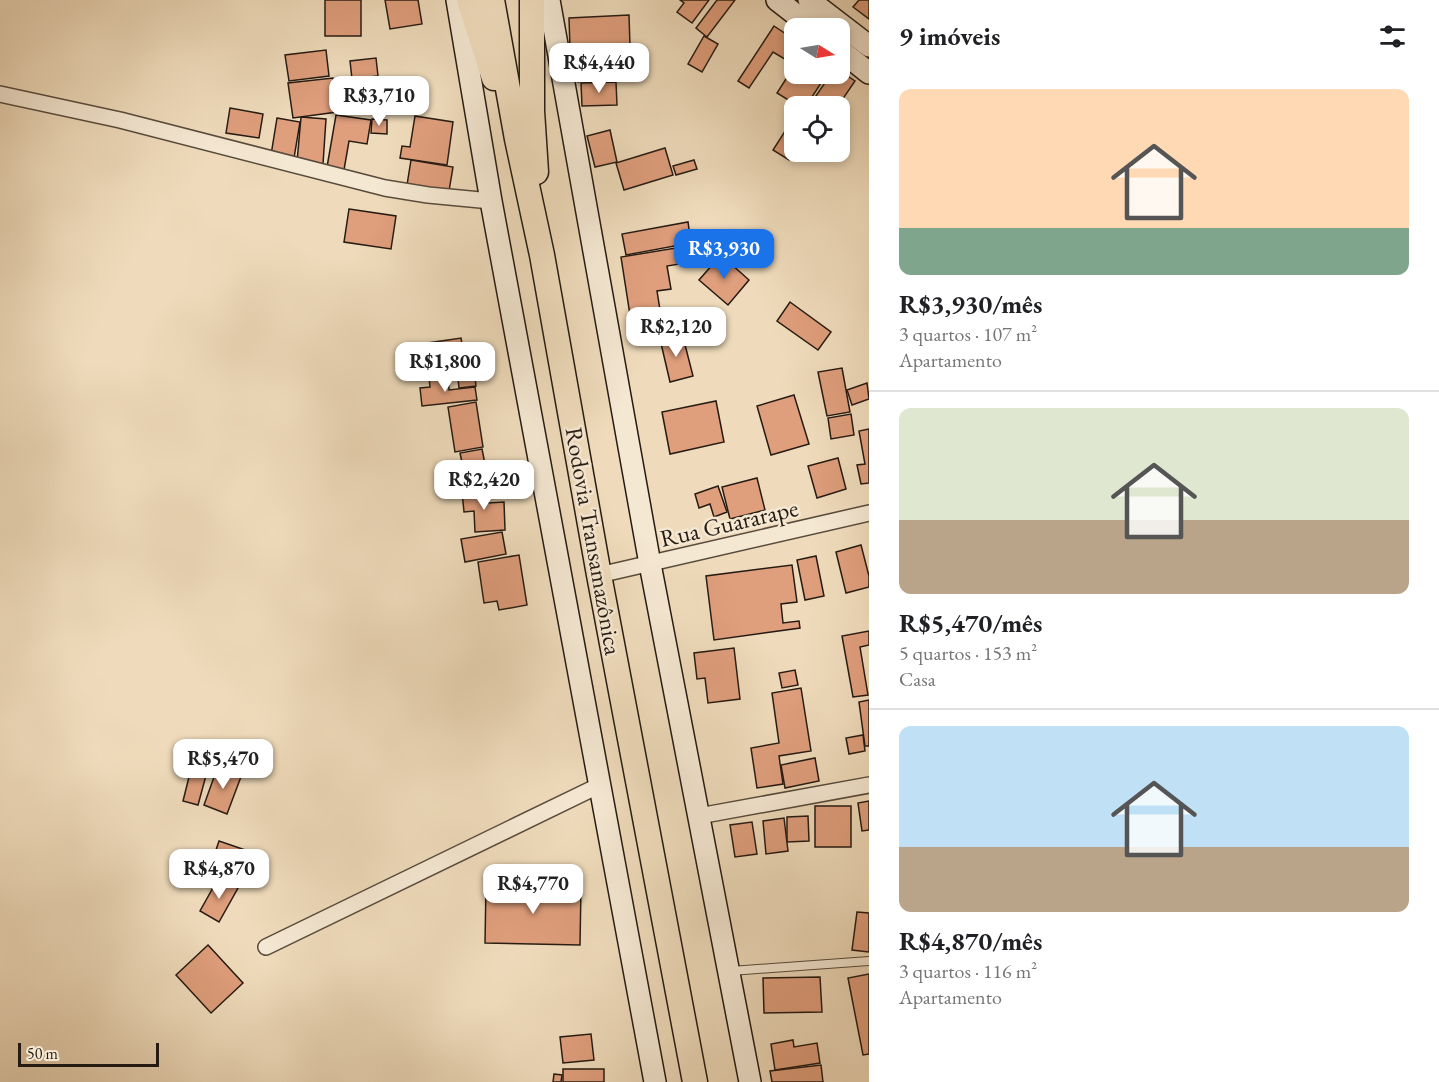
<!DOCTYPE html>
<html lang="pt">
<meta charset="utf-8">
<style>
:root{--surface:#fff;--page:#f2f2f2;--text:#202124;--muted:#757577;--line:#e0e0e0;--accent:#1a73e8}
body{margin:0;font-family:"EB Garamond",serif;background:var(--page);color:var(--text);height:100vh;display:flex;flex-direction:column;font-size:22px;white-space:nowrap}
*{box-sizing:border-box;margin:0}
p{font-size:20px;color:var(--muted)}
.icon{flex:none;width:33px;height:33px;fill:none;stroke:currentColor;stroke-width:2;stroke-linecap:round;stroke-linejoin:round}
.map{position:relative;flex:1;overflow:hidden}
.drawer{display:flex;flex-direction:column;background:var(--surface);width:570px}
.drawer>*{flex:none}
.needle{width:39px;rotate:101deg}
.buttons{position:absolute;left:784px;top:18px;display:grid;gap:12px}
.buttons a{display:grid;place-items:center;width:66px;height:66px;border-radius:12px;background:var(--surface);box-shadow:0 3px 9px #0003;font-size:30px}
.scale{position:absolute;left:18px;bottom:15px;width:141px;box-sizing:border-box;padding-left:6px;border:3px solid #261b13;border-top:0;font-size:16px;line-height:21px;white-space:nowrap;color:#261b13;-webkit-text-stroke:4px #f5e8d3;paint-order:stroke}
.price{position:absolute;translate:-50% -51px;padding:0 14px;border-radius:12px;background:#fff;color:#222;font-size:20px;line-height:39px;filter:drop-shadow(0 2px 3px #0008)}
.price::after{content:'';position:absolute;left:50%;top:36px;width:18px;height:14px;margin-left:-9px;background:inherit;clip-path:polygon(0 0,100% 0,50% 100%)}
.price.current{background:var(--accent);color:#fff}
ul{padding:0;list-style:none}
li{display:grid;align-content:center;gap:12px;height:318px;padding:0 30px}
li+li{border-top:2px solid var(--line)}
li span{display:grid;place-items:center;height:186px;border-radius:12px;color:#555}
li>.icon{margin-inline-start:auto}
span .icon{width:108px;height:108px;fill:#fffc;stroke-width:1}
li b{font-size:26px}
h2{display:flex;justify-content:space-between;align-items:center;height:72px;padding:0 30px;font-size:26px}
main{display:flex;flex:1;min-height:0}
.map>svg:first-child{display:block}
</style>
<main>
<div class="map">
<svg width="869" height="1082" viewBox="0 0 869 1082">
<rect width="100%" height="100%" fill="#efdbbb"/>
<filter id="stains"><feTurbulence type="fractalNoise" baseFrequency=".00333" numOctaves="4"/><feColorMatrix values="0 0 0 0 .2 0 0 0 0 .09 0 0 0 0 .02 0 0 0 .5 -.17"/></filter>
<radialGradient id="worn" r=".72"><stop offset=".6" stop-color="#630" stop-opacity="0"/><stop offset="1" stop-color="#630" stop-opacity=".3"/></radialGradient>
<!-- building -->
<g fill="#df9e7c" stroke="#261b13" stroke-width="1.5">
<rect x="325" y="0" width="36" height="36"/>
<polygon points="385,0 418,0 422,24 390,29"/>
<polygon points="680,0 709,0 692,23 677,12 684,3"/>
<polygon points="717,0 735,0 707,37 696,28"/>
<polygon points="859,0 869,0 869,19 853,7"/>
<polygon points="629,15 630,46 570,48 569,18"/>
<polygon points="774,26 795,40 795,74 827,74 806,106 798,106 777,93 795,65 773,52 749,88 738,81"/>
<polygon points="704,36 718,44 702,72 688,64"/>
<polygon points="624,46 629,74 578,82 573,54"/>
<polygon points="326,50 329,76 289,81 285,55"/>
<polygon points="376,58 378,76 352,79 350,61"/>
<polygon points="840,71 855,81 838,106 809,106 831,74 840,74"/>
<polygon points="333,78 337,112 293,118 288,83"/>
<polygon points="616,82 617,105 582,106 581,83"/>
<polygon points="230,108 263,114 259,138 226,133"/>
<polygon points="336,115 371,120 367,144 349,141 344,170 327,167"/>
<polygon points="415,116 453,122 447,165 400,158 402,146 410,147"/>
<polygon points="301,117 326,119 323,164 297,162"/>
<polygon points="277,118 300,122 294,158 271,155"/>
<polygon points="372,119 387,120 387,134 371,133"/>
<polygon points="789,125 795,129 795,149 789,160 773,150"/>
<polygon points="610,130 617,162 595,167 587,136"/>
<polygon points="665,148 673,175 624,190 616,163"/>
<polygon points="411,160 453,167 449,191 407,185"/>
<polygon points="694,160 697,169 676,175 673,166"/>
<polygon points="349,209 396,216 391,249 344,242"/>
<polygon points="688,222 691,243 626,255 622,234"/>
<polygon points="688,246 691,262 667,266 671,289 657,291 660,310 630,315 621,257"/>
<polygon points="721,255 749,280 728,305 699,280"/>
<polygon points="790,302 831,332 818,350 777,321"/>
<polygon points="682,333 693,376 670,382 660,339"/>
<polygon points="461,338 466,367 433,373 428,343"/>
<polygon points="842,368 850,412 827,416 818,372"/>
<polygon points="474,369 476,386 459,388 457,370"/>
<polygon points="448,375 449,390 475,387 477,400 422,406 420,388 430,387 429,377"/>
<polygon points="867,383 869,399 852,405 847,390"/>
<polygon points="794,395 809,444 771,455 757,406"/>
<polygon points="716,401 724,442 670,454 662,412"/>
<polygon points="476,402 483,447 455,452 448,407"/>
<polygon points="851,414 854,435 831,439 828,418"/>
<polygon points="869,429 869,483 861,484 857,465 865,464 859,431"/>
<polygon points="482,449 489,484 443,494 439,478 464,472 460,453"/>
<polygon points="838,458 846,489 817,498 808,466"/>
<polygon points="757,478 765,510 730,519 722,487"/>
<polygon points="718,486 727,512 714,517 710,504 699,508 695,494"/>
<polygon points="487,490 488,503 504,502 505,530 475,532 474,511 464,512 462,492"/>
<polygon points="502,532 506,554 465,562 461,539"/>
<polygon points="861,545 869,576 869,587 846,593 836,552"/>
<polygon points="519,555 527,605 499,610 497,601 484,603 478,562"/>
<polygon points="816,556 824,596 805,600 797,560"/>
<polygon points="792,565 797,602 781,604 783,623 799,621 800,628 714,640 706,576"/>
<polygon points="869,631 869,645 860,647 868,695 853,697 842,636"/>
<polygon points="734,648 740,699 708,703 705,678 697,679 694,653"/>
<polygon points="795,670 798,685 782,688 779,673"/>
<polygon points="801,688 811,751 779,756 783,784 757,788 751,748 779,743 772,693"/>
<polygon points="869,700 869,746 865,746 859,702"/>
<polygon points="863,735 865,751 849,754 846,738"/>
<polygon points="195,753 211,757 198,805 183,801"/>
<polygon points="815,758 819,781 785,788 781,765"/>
<polygon points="218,766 242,774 227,814 204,805"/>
<polygon points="869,801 869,830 862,831 858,803"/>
<rect x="815" y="806" width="36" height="41"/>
<polygon points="808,816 809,841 787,842 787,817"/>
<polygon points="784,818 788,851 766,854 763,821"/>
<polygon points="752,822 757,854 735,857 730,825"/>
<polygon points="219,841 254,853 244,885 215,876 221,858 214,856"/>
<polygon points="219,877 238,888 219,922 200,911"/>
<polygon points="486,885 581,887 580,945 485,943"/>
<polygon points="857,912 869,913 869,952 852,950"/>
<polygon points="208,945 243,983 211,1013 176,975"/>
<polygon points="869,974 869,1054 863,1055 848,978"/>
<polygon points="820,977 822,1012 764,1013 763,978"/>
<polygon points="591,1034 594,1060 563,1063 560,1037"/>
<polygon points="793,1040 794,1047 817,1043 820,1063 775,1070 771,1044"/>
<polygon points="821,1065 823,1082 772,1082 770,1071"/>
<rect x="563" y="1069" width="41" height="13"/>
<polygon points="554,1074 562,1075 561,1082 553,1082"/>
</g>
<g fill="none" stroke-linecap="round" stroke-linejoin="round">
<defs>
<polyline id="lane" points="731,971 869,961"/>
<g id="street">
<polyline points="0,94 120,120 385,188 428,195 491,201"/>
<polyline points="599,575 869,513"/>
<polyline points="699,816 869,785"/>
<polyline points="266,947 600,785"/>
</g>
<g id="secondary">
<polyline points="457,0 491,201 655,1082"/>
<polyline points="549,0 650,564 750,1082"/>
<polyline points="777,0 813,28"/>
<polyline points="809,0 869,46"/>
<polyline points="840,50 869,73"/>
</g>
<g id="primary">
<polyline points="469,0 494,78"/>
<polyline points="492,0 517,139 542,255 599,575 695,1082"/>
<polyline points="532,0 532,111 536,172"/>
</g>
</defs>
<!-- lane casing -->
<use href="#lane" stroke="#584b3d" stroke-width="10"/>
<!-- street casing -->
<use href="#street" stroke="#584b3d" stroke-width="18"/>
<!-- secondary casing -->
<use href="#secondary" stroke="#261b13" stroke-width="24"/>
<!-- primary casing -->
<use href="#primary" stroke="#261b13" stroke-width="27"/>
<!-- lane -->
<use href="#lane" stroke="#f5e8d3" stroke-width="8"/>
<!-- street -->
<use href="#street" stroke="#f5e8d3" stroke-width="15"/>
<!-- secondary -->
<use href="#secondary" stroke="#f5e8d3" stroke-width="21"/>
<!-- primary -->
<use href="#primary" stroke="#efdbbb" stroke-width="24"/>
</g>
<g text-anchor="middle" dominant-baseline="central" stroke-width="5" stroke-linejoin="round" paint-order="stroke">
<!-- street labels -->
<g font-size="24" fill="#261b13" stroke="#f5e8d3">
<text transform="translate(729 523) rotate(-13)">Rua Guararape</text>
<text transform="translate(594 541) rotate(80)">Rodovia Transamazônica</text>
</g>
</g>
<rect width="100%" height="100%" filter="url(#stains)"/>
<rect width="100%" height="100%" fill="url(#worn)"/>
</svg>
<div class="buttons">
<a><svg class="needle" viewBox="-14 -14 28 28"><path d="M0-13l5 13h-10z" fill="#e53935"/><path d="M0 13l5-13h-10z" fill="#757577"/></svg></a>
<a><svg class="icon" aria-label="locate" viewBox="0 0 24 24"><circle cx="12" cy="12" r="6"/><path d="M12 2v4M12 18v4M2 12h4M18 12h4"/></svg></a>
</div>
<div class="scale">50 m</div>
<b class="price" style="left:599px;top:94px">R$4,440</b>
<b class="price" style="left:379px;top:127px">R$3,710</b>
<b class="price current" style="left:724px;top:280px">R$3,930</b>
<b class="price" style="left:676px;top:358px">R$2,120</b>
<b class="price" style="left:445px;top:393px">R$1,800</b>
<b class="price" style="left:484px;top:511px">R$2,420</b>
<b class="price" style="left:223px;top:790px">R$5,470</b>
<b class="price" style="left:219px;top:900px">R$4,870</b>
<b class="price" style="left:533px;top:915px">R$4,770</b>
</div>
<section class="drawer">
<h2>9 imóveis<svg class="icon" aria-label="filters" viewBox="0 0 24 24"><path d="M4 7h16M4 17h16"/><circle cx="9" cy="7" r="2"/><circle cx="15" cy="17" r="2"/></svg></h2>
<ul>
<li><span style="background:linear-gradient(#ffd9b3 75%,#7fa58c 0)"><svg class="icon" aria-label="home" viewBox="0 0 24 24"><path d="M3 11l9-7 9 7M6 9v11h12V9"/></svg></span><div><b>R$3,930/mês</b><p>3 quartos · 107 m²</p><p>Apartamento</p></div></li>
<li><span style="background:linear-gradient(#dfe7d0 60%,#b9a48a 0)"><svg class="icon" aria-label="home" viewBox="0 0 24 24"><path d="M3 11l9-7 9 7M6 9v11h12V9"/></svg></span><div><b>R$5,470/mês</b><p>5 quartos · 153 m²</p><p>Casa</p></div></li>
<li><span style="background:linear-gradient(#bfe0f5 65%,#b9a48a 0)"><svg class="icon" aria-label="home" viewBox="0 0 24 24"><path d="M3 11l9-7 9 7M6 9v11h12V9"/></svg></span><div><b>R$4,870/mês</b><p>3 quartos · 116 m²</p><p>Apartamento</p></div></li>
</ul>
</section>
</main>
